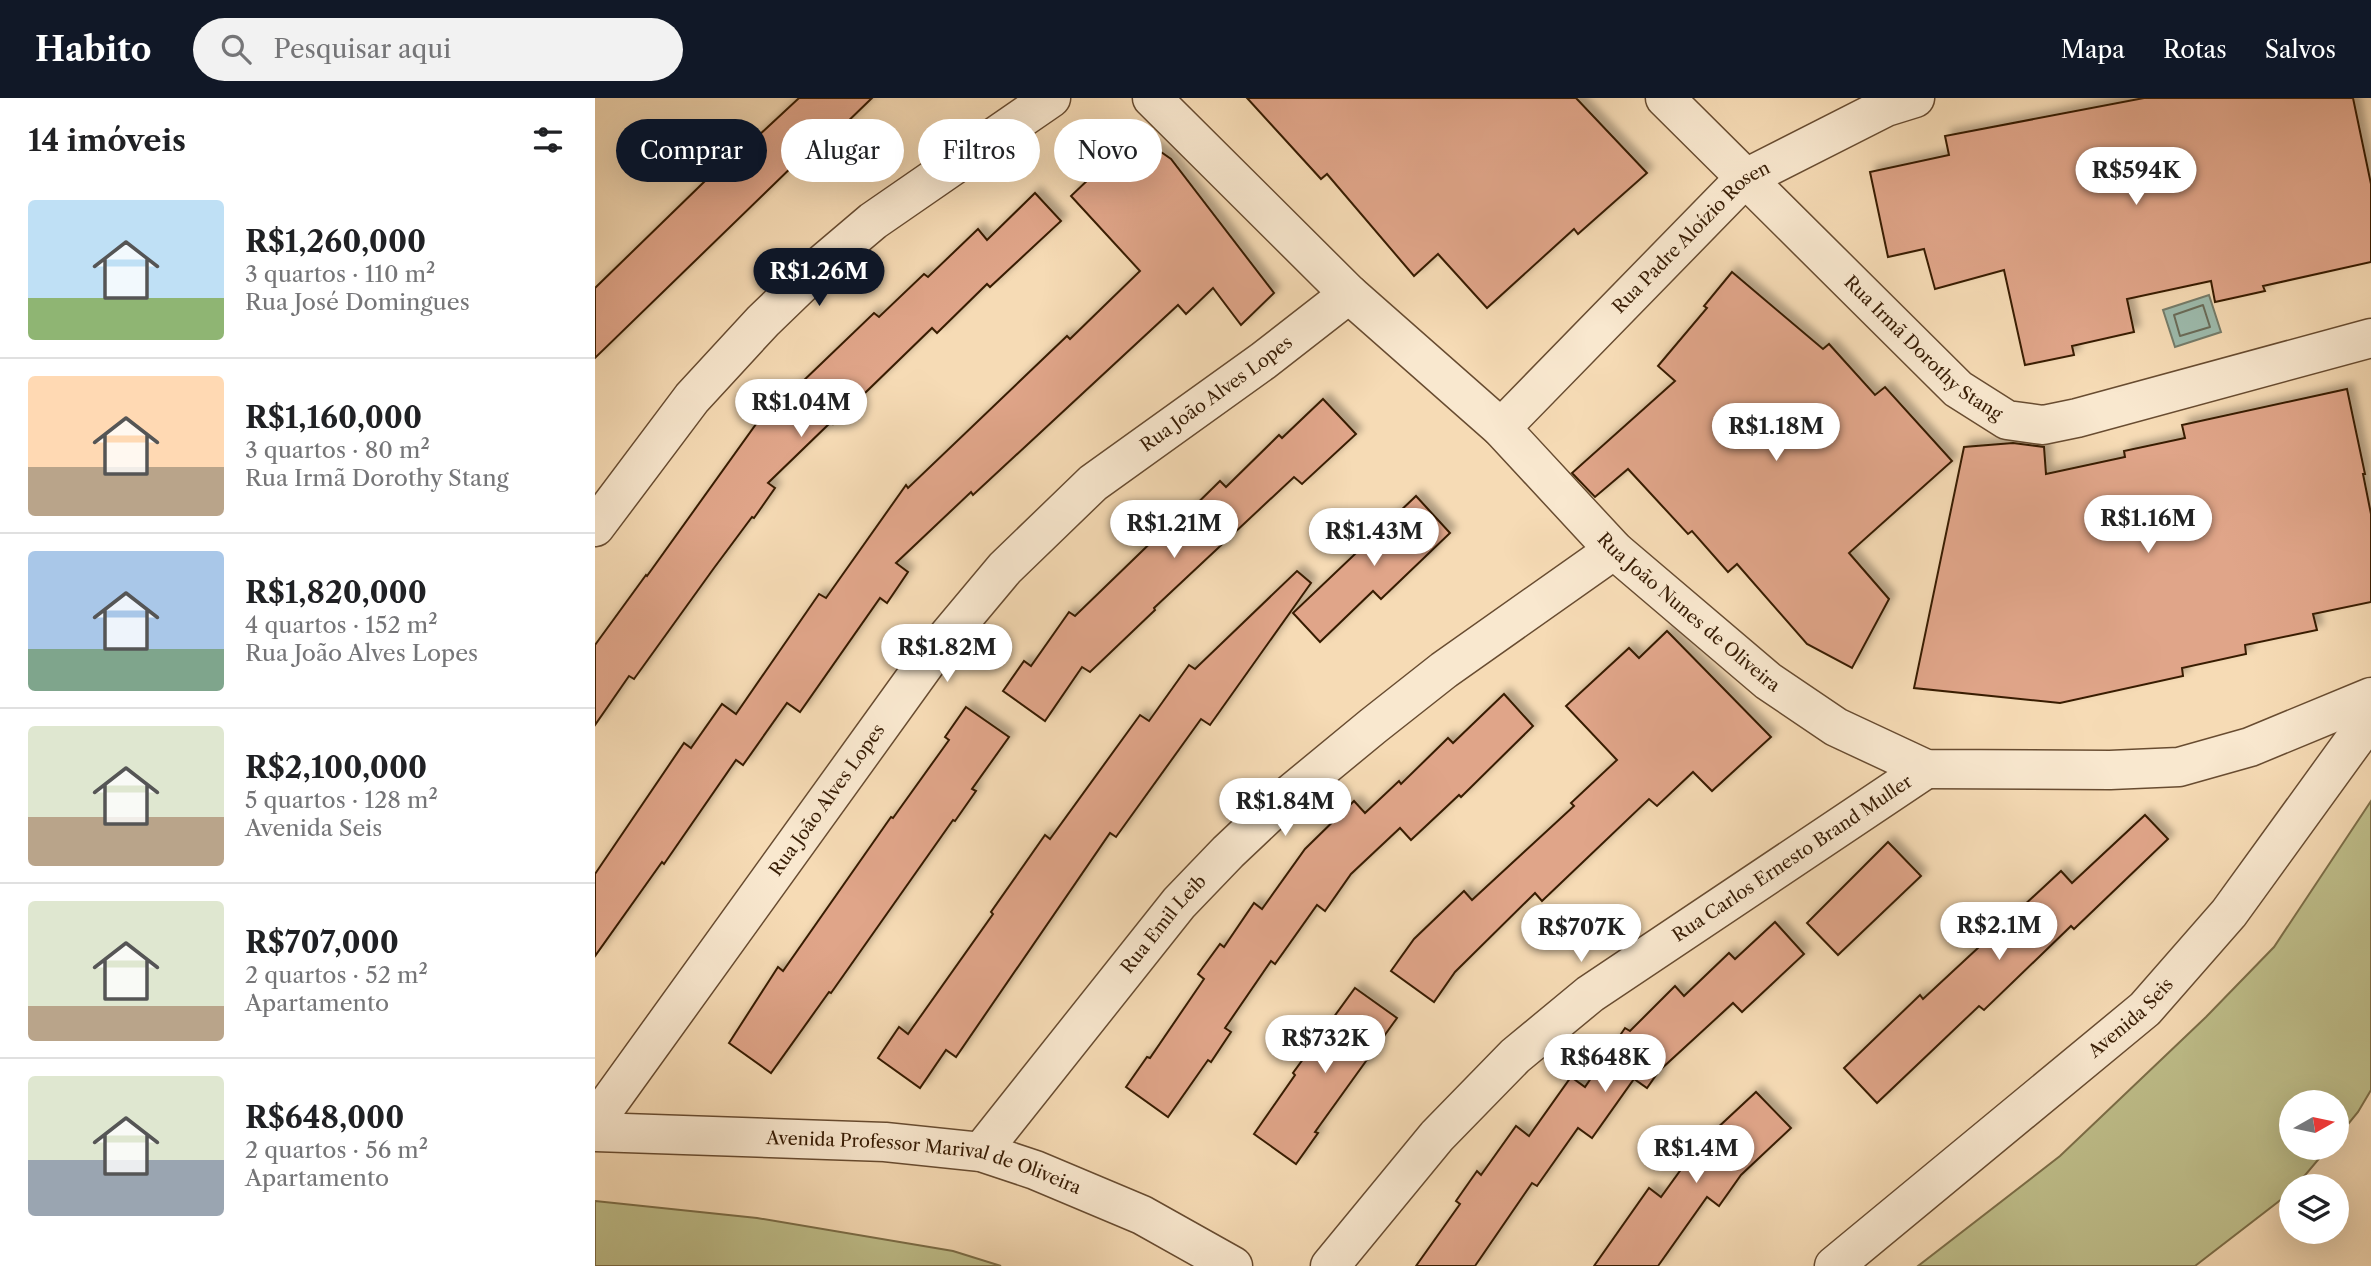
<!DOCTYPE html>
<html lang="pt">
<meta charset="utf-8">
<style>
:root{--surface:#fff;--page:#f2f2f2;--text:#202124;--muted:#757577;--line:#e0e0e0;--accent:#111827}
body{margin:0;font-family:"Libre Caslon Text",serif;background:var(--page);color:var(--text);height:100vh;display:flex;flex-direction:column;font-size:26px;white-space:nowrap}
*{box-sizing:border-box;margin:0}
p{font-size:23px;color:var(--muted)}
.icon{flex:none;width:38px;height:38px;fill:none;stroke:currentColor;stroke-width:2;stroke-linecap:round;stroke-linejoin:round}
.map{position:relative;flex:1;overflow:hidden}
.details{display:flex;flex-direction:column;background:var(--surface);width:595px}
.details>*{flex:none}
.banner{position:absolute;left:21px;top:21px;width:665px;height:63px;display:flex;gap:14px}
.needle{width:46px;rotate:81deg}
.controls{position:absolute;left:1684px;top:992px;display:grid;gap:14px}
.controls a{display:grid;place-items:center;width:70px;height:70px;border-radius:50%;background:var(--surface);box-shadow:0 7px 28px #0002;font-size:35px}
.price{position:absolute;translate:-50% -60px;padding:0 16px;border-radius:24px;background:#fff;color:#222;font-size:23px;line-height:46px;filter:drop-shadow(0 2px 4px #0008)}
.price::after{content:'';position:absolute;left:50%;top:42px;width:21px;height:16px;margin-left:-10px;background:inherit;clip-path:polygon(0 0,100% 0,50% 100%)}
.price.active{background:var(--accent);color:#fff}
ul{padding:0;list-style:none}
li{display:flex;align-items:center;gap:21px;height:175px;padding:0 28px}
li+li{border-top:2px solid var(--line)}
li span{display:grid;place-items:center;flex:none;width:196px;height:140px;border-radius:7px;color:#555}
li>.icon{margin-inline-start:auto}
span .icon{width:84px;height:84px;fill:#fffc;stroke-width:1}
li b{font-size:30px}
h2{display:flex;justify-content:space-between;align-items:center;height:84px;padding:0 28px;font-size:30px}
.pill{padding:0 24px;border-radius:32px;background:var(--surface);box-shadow:0 7px 28px #0002;font-size:24px;line-height:63px}
.pill.active{background:var(--accent);color:#fff}
header{display:flex;align-items:center;gap:42px;box-sizing:border-box;height:98px;padding:0 35px;background:var(--accent);color:#fff}
header strong{font-size:33px}
nav{display:flex;gap:38px;margin-inline-start:auto;font-size:24px}
.search{width:490px;height:63px;background:var(--page);display:flex;align-items:center;gap:18px;box-sizing:border-box;padding:0 24px;border-radius:38px;color:var(--muted);font-size:26px}
main{display:flex;flex:1;min-height:0}
.map>svg:first-child{display:block}
</style>
<header>
<strong>Habito</strong>
<div class="search"><svg class="icon" aria-label="search" viewBox="0 0 24 24"><circle cx="10" cy="10" r="6"/><path d="M15 15l6 6"/></svg>Pesquisar aqui</div>
<nav><a>Mapa</a><a>Rotas</a><a>Salvos</a></nav>
</header>
<main>
<section class="details">
<h2>14 imóveis<svg class="icon" aria-label="filters" viewBox="0 0 24 24"><path d="M4 7h16M4 17h16"/><circle cx="9" cy="7" r="2"/><circle cx="15" cy="17" r="2"/></svg></h2>
<ul>
<li><span style="background:linear-gradient(#bfe0f5 70%,#8fb573 0)"><svg class="icon" aria-label="home" viewBox="0 0 24 24"><path d="M3 11l9-7 9 7M6 9v11h12V9"/></svg></span><div><b>R$1,260,000</b><p>3 quartos · 110 m²</p><p>Rua José Domingues</p></div></li>
<li><span style="background:linear-gradient(#ffd9b3 65%,#b9a48a 0)"><svg class="icon" aria-label="home" viewBox="0 0 24 24"><path d="M3 11l9-7 9 7M6 9v11h12V9"/></svg></span><div><b>R$1,160,000</b><p>3 quartos · 80 m²</p><p>Rua Irmã Dorothy Stang</p></div></li>
<li><span style="background:linear-gradient(#a9c7e8 70%,#7fa58c 0)"><svg class="icon" aria-label="home" viewBox="0 0 24 24"><path d="M3 11l9-7 9 7M6 9v11h12V9"/></svg></span><div><b>R$1,820,000</b><p>4 quartos · 152 m²</p><p>Rua João Alves Lopes</p></div></li>
<li><span style="background:linear-gradient(#dfe7d0 65%,#b9a48a 0)"><svg class="icon" aria-label="home" viewBox="0 0 24 24"><path d="M3 11l9-7 9 7M6 9v11h12V9"/></svg></span><div><b>R$2,100,000</b><p>5 quartos · 128 m²</p><p>Avenida Seis</p></div></li>
<li><span style="background:linear-gradient(#dfe7d0 75%,#b9a48a 0)"><svg class="icon" aria-label="home" viewBox="0 0 24 24"><path d="M3 11l9-7 9 7M6 9v11h12V9"/></svg></span><div><b>R$707,000</b><p>2 quartos · 52 m²</p><p>Apartamento</p></div></li>
<li><span style="background:linear-gradient(#dfe7d0 60%,#9aa5b1 0)"><svg class="icon" aria-label="home" viewBox="0 0 24 24"><path d="M3 11l9-7 9 7M6 9v11h12V9"/></svg></span><div><b>R$648,000</b><p>2 quartos · 56 m²</p><p>Apartamento</p></div></li>
</ul>
</section>
<div class="map">
<svg width="1776" height="1168" viewBox="0 0 1776 1168">
<defs>
<filter id="shadow"><feDropShadow dx="6" dy="-6" stdDeviation="3.5" flood-color="#0004"/></filter>
</defs>
<rect width="100%" height="100%" fill="#f6dbb5"/>
<filter id="stains"><feTurbulence type="fractalNoise" baseFrequency=".00286" numOctaves="4"/><feColorMatrix values="0 0 0 0 .2 0 0 0 0 .09 0 0 0 0 .02 0 0 0 .5 -.17"/></filter>
<radialGradient id="worn" r=".72"><stop offset=".6" stop-color="#630" stop-opacity="0"/><stop offset="1" stop-color="#630" stop-opacity=".3"/></radialGradient>
<!-- green -->
<g fill="#bfbf8b" stroke="#7c6e48" stroke-width="2">
<polygon points="1776,703 1776,992 1763,1014 1741,1041 1741,1004 1696,1004 1696,1050 1733,1050 1701,1088 1696,1088 1696,1094 1600,1168 1323,1168 1465,1058 1611,919 1679,849"/>
<polygon points="0,1103 162,1120 358,1153 406,1168 0,1168"/>
</g>
<!-- water -->
<polygon fill="#9dbbad" stroke="#757c6a" stroke-width="2" points="1614,197 1626,234 1580,249 1568,212"/>
<g fill="none" stroke-linecap="round" stroke-linejoin="round">
<!-- shore -->
<polygon stroke="#6a6c59" stroke-width="2" points="1608,207 1615,229 1585,238 1579,217"/>
</g>
<!-- building -->
<g fill="#e0a589" stroke="#381d05" stroke-width="2" filter="url(#shadow)">
<polygon points="204,0 277,0 211,64 207,59 0,260 0,190 144,50 147,53"/>
<polygon points="652,0 981,0 1052,75 983,136 979,131 892,210 843,156 819,178 732,76 726,81"/>
<polygon points="1549,0 1758,0 1776,86 1776,164 1668,188 1670,193 1620,204 1616,183 1532,201 1539,234 1477,248 1479,257 1430,267 1409,172 1340,191 1329,151 1293,159 1275,74 1354,57 1350,38"/>
<polygon points="536,33 576,61 679,195 646,227 618,190 591,216 583,207 378,397 376,394 301,465 313,474 292,505 285,500 205,614 192,605 148,667 141,662 69,766 67,764 0,858 0,776 89,645 96,650 127,606 141,616 224,496 231,500 311,387 313,390 472,238 475,241 545,173 476,98 520,56"/>
<polygon points="440,95 466,123 395,189 392,186 342,235 337,230 238,326 236,324 173,385 180,390 159,420 157,419 119,470 39,581 34,578 0,627 0,547 51,477 52,478 164,322 179,308 180,310 279,215 284,219 329,176 333,179 383,131 392,142"/>
<polygon points="1137,174 1228,251 1234,246 1280,297 1290,289 1357,363 1254,455 1294,501 1257,570 1212,546 1142,466 1133,474 1097,433 1093,436 1033,371 1000,399 977,375 1080,283 1063,268 1112,210 1109,208"/>
<polygon points="1752,291 1770,376 1768,376 1776,416 1776,504 1718,516 1722,532 1650,547 1651,556 1587,570 1588,578 1465,605 1319,590 1369,349 1418,345 1449,349 1451,376 1530,359 1529,353 1590,340 1587,327"/>
<polygon points="728,301 761,336 707,386 699,379 559,510 560,512 495,574 487,569 450,623 408,593 429,563 436,568 474,514 480,518 572,429 575,432 625,383 631,389 684,337 687,340"/>
<polygon points="821,398 855,435 786,501 778,493 725,544 698,515"/>
<polygon points="702,473 716,485 615,627 606,621 521,739 515,735 361,959 351,952 325,990 283,960 304,929 313,936 398,816 396,814 450,737 455,741 545,617 554,623 594,567 600,571"/>
<polygon points="1072,533 1176,639 1117,693 1098,674 1062,708 1054,701 947,803 940,795 860,874 839,904 796,873 819,841 869,793 877,802 979,708 976,705 1022,662 971,608 1034,550 1044,560"/>
<polygon points="909,596 938,628 866,699 864,697 816,742 805,730 756,776 730,813 722,807 680,866 676,863 630,930 636,934 616,964 613,962 573,1019 531,989 552,959 555,960 609,881 603,876 625,846 629,849 659,805 667,811 710,751 759,703 770,715 804,683 806,686 853,640 858,645"/>
<polygon points="371,609 414,639 377,691 381,693 360,723 358,722 236,895 234,894 176,975 134,945 183,869 188,873 296,719 298,720 354,642 350,639"/>
<polygon points="1550,717 1573,741 1479,831 1476,828 1389,912 1384,908 1282,1005 1249,970 1325,897 1328,901 1466,773 1477,785"/>
<polygon points="1293,744 1326,778 1243,857 1212,825"/>
<polygon points="1180,824 1209,856 1147,914 1138,905 1064,973 1052,990 1039,981 997,1040 983,1030 942,1088 937,1085 880,1168 821,1168 865,1106 861,1103 882,1073 886,1077 921,1028 934,1038 976,979 990,989 1030,930 1035,933 1080,888 1089,898 1134,855 1140,861"/>
<polygon points="760,890 802,920 720,1034 723,1035 701,1066 659,1036 700,977 698,975"/>
<polygon points="1161,994 1196,1030 1146,1077 1124,1108 1112,1099 1063,1168 999,1168 1054,1090 1066,1099 1103,1048"/>
</g>
<g fill="none" stroke-linecap="round" stroke-linejoin="round">
<defs>
<g id="minor">
<path id="s1" d="M557 0 754 196 906 330 1019 452 1173 583 1241 629 1331 671 1515 672 1584 669 1655 649 1776 599"/>
<path id="s2" d="M1070 0 1363 291 1412 322 1448 327 1482 320 1776 240"/>
<path id="s3" d="M906 330 1149 81 1291 9 1320 0"/>
<polyline points="0,429 97,300 168,223 225,168 278,123 456,0"/>
<path id="s4" d="M0 1024 333 562 410 470 498 385 668 263 754 196"/>
<path id="s5" d="M0 1034 290 1044 386 1054 440 1072 547 1117 638 1168"/>
<path id="s6" d="M386 1054 584 805 633 754 687 703 778 628 849 572 1019 452"/>
<path id="s7" d="M735 1168 842 1038 920 958 995 896 1331 671"/>
<path id="s8" d="M1239 1168 1550 911 1634 815 1776 619"/>
</g>
</defs>
<!-- minor casing -->
<use href="#minor" stroke="#684c31" stroke-width="41"/>
<!-- minor -->
<use href="#minor" stroke="#f9e8cf" stroke-width="38"/>
</g>
<g text-anchor="middle" dominant-baseline="central" stroke-width="5" stroke-linejoin="round" paint-order="stroke">
<!-- street labels -->
<g font-size="18" fill="#381d05" stroke="#f9e8cf">
<text stroke="none"><textPath href="#s3" startOffset="270">Rua Padre Aloízio Rosen</textPath></text>
<text stroke="none"><textPath href="#s2" startOffset="360">Rua Irmã Dorothy Stang</textPath></text>
<text stroke="none"><textPath href="#s4" startOffset="964">Rua João Alves Lopes</textPath></text>
<text stroke="none"><textPath href="#s1" startOffset="744">Rua João Nunes de Oliveira</textPath></text>
<text stroke="none"><textPath href="#s4" startOffset="397">Rua João Alves Lopes</textPath></text>
<text stroke="none"><textPath href="#s7" startOffset="621">Rua Carlos Ernesto Brand Muller</textPath></text>
<text stroke="none"><textPath href="#s6" startOffset="292">Rua Emil Leib</textPath></text>
<text stroke="none"><textPath href="#s8" startOffset="387">Avenida Seis</textPath></text>
<text stroke="none"><textPath href="#s5" startOffset="332">Avenida Professor Marival de Oliveira</textPath></text>
</g>
</g>
<rect width="100%" height="100%" filter="url(#stains)"/>
<rect width="100%" height="100%" fill="url(#worn)"/>
</svg>
<div class="controls">
<a><svg class="needle" viewBox="-14 -14 28 28"><path d="M0-13l5 13h-10z" fill="#e53935"/><path d="M0 13l5-13h-10z" fill="#757577"/></svg></a>
<a><svg class="icon" aria-label="layers" viewBox="0 0 24 24"><path d="M12 4l9 5-9 5-9-5zM3 14l9 5 9-5"/></svg></a>
</div>
<b class="price" style="left:1541px;top:109px">R$594K</b>
<b class="price active" style="left:224px;top:210px">R$1.26M</b>
<b class="price" style="left:206px;top:341px">R$1.04M</b>
<b class="price" style="left:1181px;top:365px">R$1.18M</b>
<b class="price" style="left:1553px;top:457px">R$1.16M</b>
<b class="price" style="left:579px;top:462px">R$1.21M</b>
<b class="price" style="left:779px;top:470px">R$1.43M</b>
<b class="price" style="left:352px;top:586px">R$1.82M</b>
<b class="price" style="left:690px;top:740px">R$1.84M</b>
<b class="price" style="left:1404px;top:864px">R$2.1M</b>
<b class="price" style="left:986px;top:866px">R$707K</b>
<b class="price" style="left:730px;top:977px">R$732K</b>
<b class="price" style="left:1010px;top:996px">R$648K</b>
<b class="price" style="left:1101px;top:1087px">R$1.4M</b>
<div class="banner">
<a class="pill active">Comprar</a>
<a class="pill">Alugar</a>
<a class="pill">Filtros</a>
<a class="pill">Novo</a>
</div>
</div>
</main>
